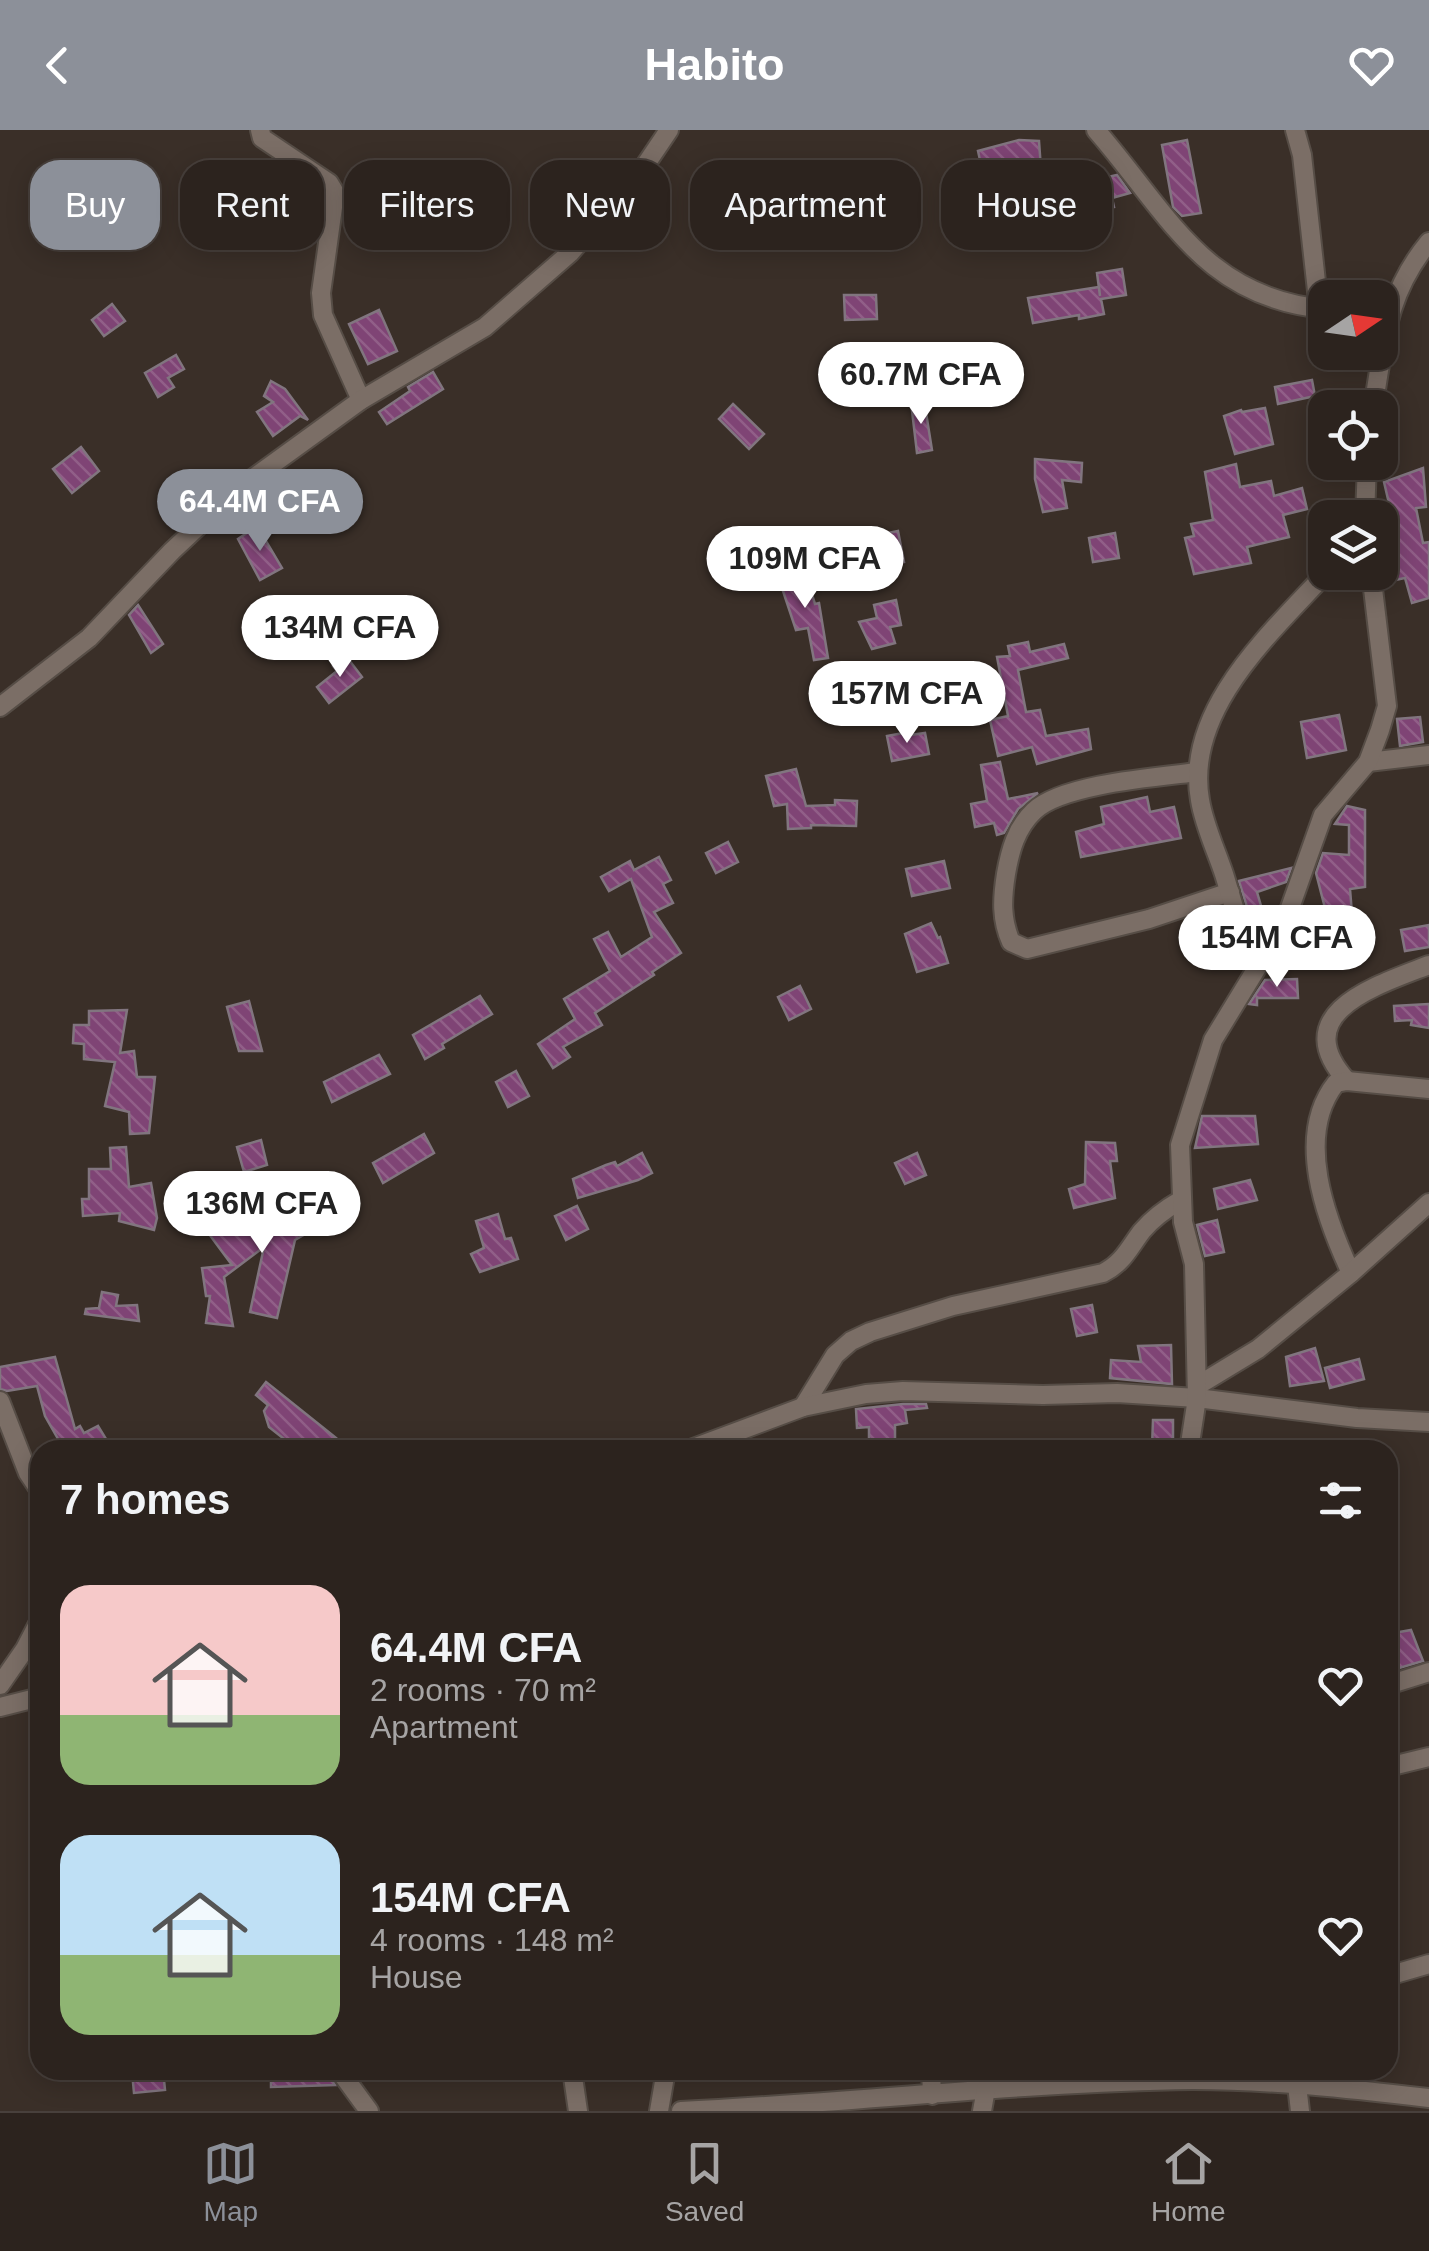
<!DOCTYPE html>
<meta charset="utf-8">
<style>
:root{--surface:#2c231e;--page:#382f2b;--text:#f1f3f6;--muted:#a6a4a4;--line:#48403c;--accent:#8c9099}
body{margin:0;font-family:Helvetica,sans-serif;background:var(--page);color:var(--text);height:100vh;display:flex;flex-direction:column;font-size:38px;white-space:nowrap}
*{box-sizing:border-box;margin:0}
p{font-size:32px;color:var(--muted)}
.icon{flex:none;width:55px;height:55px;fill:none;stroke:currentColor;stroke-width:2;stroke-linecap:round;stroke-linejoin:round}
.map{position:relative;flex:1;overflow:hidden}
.panel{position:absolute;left:30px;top:1310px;width:1368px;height:640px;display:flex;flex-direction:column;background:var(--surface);border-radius:30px;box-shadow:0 5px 25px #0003,0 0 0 2px var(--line)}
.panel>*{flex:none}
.banner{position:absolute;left:30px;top:30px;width:1370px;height:90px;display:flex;gap:20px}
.needle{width:65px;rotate:77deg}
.fabs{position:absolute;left:1308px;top:150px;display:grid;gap:20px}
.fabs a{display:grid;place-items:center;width:90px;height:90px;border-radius:20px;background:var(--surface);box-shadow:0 5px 25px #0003,0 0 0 2px var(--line);font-size:50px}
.price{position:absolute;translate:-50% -85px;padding:0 22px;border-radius:35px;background:#fff;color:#222;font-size:32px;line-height:65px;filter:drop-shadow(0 2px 5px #0008)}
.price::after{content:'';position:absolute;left:50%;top:60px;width:30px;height:22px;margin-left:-15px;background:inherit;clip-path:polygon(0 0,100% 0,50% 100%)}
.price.current{background:var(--accent);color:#fff}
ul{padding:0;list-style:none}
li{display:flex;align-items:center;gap:30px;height:250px;padding:0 30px}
li span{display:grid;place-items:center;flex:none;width:280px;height:200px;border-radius:30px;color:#555}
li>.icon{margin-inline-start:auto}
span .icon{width:120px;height:120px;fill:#fffc;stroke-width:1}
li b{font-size:42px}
h2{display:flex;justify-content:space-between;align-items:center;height:120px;padding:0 30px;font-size:42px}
.chip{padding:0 35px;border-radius:30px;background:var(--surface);box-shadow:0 5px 25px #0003,0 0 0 2px var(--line);font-size:35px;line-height:90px}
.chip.current{background:var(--accent);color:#fff}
header{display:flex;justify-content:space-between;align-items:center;height:130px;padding:0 30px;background:var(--accent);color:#fff;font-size:45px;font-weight:700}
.tab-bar{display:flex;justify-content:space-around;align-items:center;height:140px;border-top:2px solid var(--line);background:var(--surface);font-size:28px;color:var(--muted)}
.tab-bar a{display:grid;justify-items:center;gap:5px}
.tab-bar .current{color:var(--accent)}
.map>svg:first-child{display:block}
</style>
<header><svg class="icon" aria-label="back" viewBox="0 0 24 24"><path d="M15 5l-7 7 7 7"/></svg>Habito<svg class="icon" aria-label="heart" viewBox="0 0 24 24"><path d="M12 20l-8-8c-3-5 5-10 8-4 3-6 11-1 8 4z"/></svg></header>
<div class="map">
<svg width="1429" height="1981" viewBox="0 0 1429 1981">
<defs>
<pattern id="building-back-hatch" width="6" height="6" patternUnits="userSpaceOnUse" patternTransform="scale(2.5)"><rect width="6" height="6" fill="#7f4475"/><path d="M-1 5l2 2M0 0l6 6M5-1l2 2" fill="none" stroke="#915f88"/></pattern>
</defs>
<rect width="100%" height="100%" fill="#3a2f28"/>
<!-- building -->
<g fill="url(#building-back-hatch)" stroke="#81757f" stroke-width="2.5">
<polygon points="1019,10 1039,11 1041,39 983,44 978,21"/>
<polygon points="1187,10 1201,83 1182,86 1173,77 1162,15"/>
<polygon points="1108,45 1108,47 1117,45 1130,63 1112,68 1114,77 1094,81 1088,49"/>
<polygon points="55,70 59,96 37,100 32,74"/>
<polygon points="808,98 808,117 775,117 775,100"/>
<polygon points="1122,139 1126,165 1101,169 1104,184 1079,189 1079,185 1033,193 1028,168 1099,157 1100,166 1097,143"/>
<polygon points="844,165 876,165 877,189 845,190"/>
<polygon points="112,174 125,191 104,206 92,190"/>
<polygon points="379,180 397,221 368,234 349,194"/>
<polygon points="176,225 184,239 168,248 174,257 158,267 145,243"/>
<polygon points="433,242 443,259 387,294 379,282 410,261 408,257"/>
<polygon points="1312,250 1315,266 1278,274 1275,257"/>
<polygon points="271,251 285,259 308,290 300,286 273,306 257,282 273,272 264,266"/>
<polygon points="924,270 932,320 917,323 911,272"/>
<polygon points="733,274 764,304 749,319 719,289"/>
<polygon points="1265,278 1273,314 1235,324 1224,286 1241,280 1242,282"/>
<polygon points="81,317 99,341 72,363 53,339"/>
<polygon points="1035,329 1082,333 1081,352 1062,350 1067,378 1043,382 1035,349"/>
<polygon points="1236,334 1240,357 1271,351 1274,366 1302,358 1307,379 1283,385 1289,407 1247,417 1251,433 1194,444 1185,408 1194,406 1191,394 1213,390 1205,342"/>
<polygon points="1423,338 1426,377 1416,378 1423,413 1429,412 1429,468 1412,473 1405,448 1385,452 1380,434 1380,416 1398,412 1384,352"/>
<polygon points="257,396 282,438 260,450 238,409"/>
<polygon points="876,399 878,405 898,401 904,432 866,441 860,401"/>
<polygon points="1115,403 1119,428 1093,432 1089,408"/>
<polygon points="804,440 815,474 819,473 828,528 814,530 808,498 796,500 779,449"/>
<polygon points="896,470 901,495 890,497 895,513 872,519 859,492 877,488 874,475"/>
<polygon points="138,475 163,514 151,523 129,485"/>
<polygon points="1028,512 1030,522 1064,514 1068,528 1018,540 1026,582 1040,580 1046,606 1088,599 1091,619 1037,634 1032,617 998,626 990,590 1008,586 997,527 1010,526 1008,516"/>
<polygon points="346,526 362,547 329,573 317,557 337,541 333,536"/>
<polygon points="931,546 937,567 907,575 906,569 865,577 862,566"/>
<polygon points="1339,585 1346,620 1307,628 1301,592"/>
<polygon points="1420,587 1423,612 1400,616 1397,589"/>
<polygon points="909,602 910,605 925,603 929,624 892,631 887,606"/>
<polygon points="1000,632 1008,669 1038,663 1018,679 1004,703 997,705 994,693 975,697 971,674 987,671 981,635"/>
<polygon points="796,639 806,676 835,675 835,670 857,671 856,696 811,695 811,698 788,699 787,674 774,676 766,646"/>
<polygon points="1147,667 1150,682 1174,677 1181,708 1081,727 1076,702 1104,694 1101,677"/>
<polygon points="1347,676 1365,680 1365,757 1350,759 1354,808 1335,805 1335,801 1319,800 1320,781 1326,782 1316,743 1323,723 1349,725 1349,695 1335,694"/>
<polygon points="728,712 738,732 716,743 706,723"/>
<polygon points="659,727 671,750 663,754 673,773 654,782 681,823 652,842 654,845 595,883 602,895 563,917 570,927 553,938 538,914 575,889 564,869 610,841 594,809 608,802 621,827 652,807 631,749 609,761 601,747 630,731 634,740"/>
<polygon points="944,731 950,758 912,766 906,739"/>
<polygon points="1291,738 1286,752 1257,762 1266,793 1253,796 1239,751"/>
<polygon points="1223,783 1229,803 1198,811 1193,791"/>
<polygon points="931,793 938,808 940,807 948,833 917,842 905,804"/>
<polygon points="1429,795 1429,817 1405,821 1401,800"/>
<polygon points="1297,849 1298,868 1257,868 1257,875 1249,874 1265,850"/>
<polygon points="800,856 811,879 789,890 778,867"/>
<polygon points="480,866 492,884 442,914 444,918 425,929 413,905"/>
<polygon points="249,871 262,921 239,921 236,911 227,877"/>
<polygon points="1429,874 1429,898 1411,895 1412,890 1395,891 1394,876"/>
<polygon points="127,880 120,923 134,921 137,947 155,947 149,1003 130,1004 129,982 105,976 115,932 84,929 84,914 73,913 74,895 89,895 89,881"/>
<polygon points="379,925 390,944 332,972 324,952"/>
<polygon points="516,941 529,966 508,977 496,952"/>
<polygon points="1202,986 1255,986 1258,1014 1195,1018"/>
<polygon points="424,1004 434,1023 383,1053 373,1033"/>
<polygon points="261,1010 267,1035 244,1042 237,1017"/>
<polygon points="1086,1012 1115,1013 1117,1031 1110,1031 1115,1068 1074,1078 1069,1059 1085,1054"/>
<polygon points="126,1017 129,1057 151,1053 157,1088 154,1100 119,1091 120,1083 83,1086 82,1069 89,1069 89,1039 111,1039 110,1018"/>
<polygon points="642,1023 652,1043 638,1050 578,1068 573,1049 606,1035 615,1032 617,1036"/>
<polygon points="917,1023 926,1045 905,1054 895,1033"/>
<polygon points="1250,1050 1257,1070 1218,1079 1214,1059"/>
<polygon points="323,1057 335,1082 309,1095 312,1100 295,1110 277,1188 250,1182 264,1117 224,1147 233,1196 206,1193 210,1166 206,1166 202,1138 232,1135 209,1104 227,1090 238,1105 275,1076 283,1087 306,1074 303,1067"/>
<polygon points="577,1076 588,1099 566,1110 555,1086"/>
<polygon points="498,1084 505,1109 511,1108 518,1129 480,1142 471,1124 484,1118 476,1091"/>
<polygon points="1217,1090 1224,1122 1205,1126 1197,1095"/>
<polygon points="102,1162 118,1165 116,1176 137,1175 139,1191 85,1184 86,1179 99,1178"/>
<polygon points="1092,1175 1097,1202 1077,1206 1071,1179"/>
<polygon points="1171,1215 1172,1254 1110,1248 1111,1230 1141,1232 1138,1216"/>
<polygon points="1315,1218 1324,1251 1290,1256 1286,1227"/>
<polygon points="55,1227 75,1299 80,1296 84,1303 98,1296 106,1309 92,1316 94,1320 55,1320 62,1316 45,1286 37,1256 7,1261 0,1259 0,1237"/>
<polygon points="1359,1229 1364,1249 1330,1258 1325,1238"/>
<polygon points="266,1252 336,1308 326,1320 298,1320 269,1297 264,1281 268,1275 256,1265"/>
<polygon points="903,1274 926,1274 927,1278 905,1280 907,1293 895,1295 895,1320 869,1320 869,1297 857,1298 856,1279"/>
<polygon points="1153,1290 1173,1290 1173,1318 1152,1317"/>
<polygon points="1411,1500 1423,1531 1396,1539 1388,1504"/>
<polygon points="163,1940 165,1960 134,1963 132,1942"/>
<polygon points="271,1940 327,1940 335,1955 271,1957"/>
</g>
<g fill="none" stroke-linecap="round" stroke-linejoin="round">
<defs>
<g id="minor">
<polyline points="260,0 262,8 329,53 335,63 321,163 323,185 361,270"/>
<path d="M1096 0C1168 83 1204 168 1325 179"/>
<polyline points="1295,0 1302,25 1319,179"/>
<path d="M1373 278C1384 213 1386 164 1429 112"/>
<polyline points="1365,388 1367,332"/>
<polyline points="0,577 89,508 172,421 237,360 361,270 485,197 570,123 640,43 669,0"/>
<polyline points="1368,632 1429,625"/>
<path d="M1198 642C1158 647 1062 654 1034 681 1016 698 1010 721 1006 744 1002 769 1001 789 1011 812L1027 819 1149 789 1230 762"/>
<path d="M1255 839C1242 808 1234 776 1224 744 1216 720 1204 695 1200 670 1184 580 1271 503 1327 442"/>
<path d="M1347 951C1286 883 1375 856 1429 835"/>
<path d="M1351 1143C1326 1089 1294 1006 1336 953L1347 951 1429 959"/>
<polyline points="1197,1256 1258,1219 1351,1143 1429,1073"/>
<polyline points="0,1271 28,1343 40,1361"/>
<path d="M803 1277 835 1225 851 1211 870 1202 953 1176 1103 1143C1123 1133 1129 1118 1142 1101 1153 1088 1167 1078 1181 1070"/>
<polyline points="688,1320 803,1277 866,1264 903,1261 1043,1265 1117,1263 1197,1268 1357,1288 1429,1292"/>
<polyline points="1189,1320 1197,1268 1194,1134 1183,1092 1180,1015 1213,910 1285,792 1323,685 1368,632 1380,600 1387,576 1371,442"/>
<polyline points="0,1555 25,1519 40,1490"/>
<polyline points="1388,1555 1429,1542"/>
<polyline points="0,1577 40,1567"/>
<polyline points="1388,1637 1429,1627"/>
<polyline points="1388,1846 1429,1834"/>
<polyline points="339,1940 369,1981"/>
<polyline points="572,1940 578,1981"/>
<polyline points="931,1940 932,1965"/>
<polyline points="1297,1955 1300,1981"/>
<polyline points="659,1981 666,1940"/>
<path d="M681 1981C852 1973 1022 1952 1193 1950 1271 1950 1351 1959 1429 1968"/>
<polyline points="982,1981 986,1959 998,1940"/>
</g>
</defs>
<!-- minor casing -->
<use href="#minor" stroke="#564d46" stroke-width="22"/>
<!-- minor -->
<use href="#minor" stroke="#7b6e66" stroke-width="18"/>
</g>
</svg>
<div class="fabs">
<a><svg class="needle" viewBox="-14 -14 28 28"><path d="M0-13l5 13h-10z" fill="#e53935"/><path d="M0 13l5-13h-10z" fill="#a6a4a4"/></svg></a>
<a><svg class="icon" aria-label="locate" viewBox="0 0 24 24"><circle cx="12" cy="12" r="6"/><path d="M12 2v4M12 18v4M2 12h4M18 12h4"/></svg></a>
<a><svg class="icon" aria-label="layers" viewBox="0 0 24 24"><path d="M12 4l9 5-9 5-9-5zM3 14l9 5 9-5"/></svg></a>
</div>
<b class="price" style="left:921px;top:297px">60.7M CFA</b>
<b class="price current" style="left:260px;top:424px">64.4M CFA</b>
<b class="price" style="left:805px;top:481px">109M CFA</b>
<b class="price" style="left:340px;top:550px">134M CFA</b>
<b class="price" style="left:907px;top:616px">157M CFA</b>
<b class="price" style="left:1277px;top:860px">154M CFA</b>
<b class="price" style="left:262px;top:1126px">136M CFA</b>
<div class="banner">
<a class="chip current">Buy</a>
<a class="chip">Rent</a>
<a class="chip">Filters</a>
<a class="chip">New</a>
<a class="chip">Apartment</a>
<a class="chip">House</a>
</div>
<section class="panel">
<h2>7 homes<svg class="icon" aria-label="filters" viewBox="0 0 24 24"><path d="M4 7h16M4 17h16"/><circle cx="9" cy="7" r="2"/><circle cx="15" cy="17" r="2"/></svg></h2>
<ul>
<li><span style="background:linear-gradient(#f6c9c9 65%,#8fb573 0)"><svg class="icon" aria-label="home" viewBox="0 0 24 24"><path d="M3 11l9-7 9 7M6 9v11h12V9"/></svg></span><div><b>64.4M CFA</b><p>2 rooms · 70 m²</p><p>Apartment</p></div><svg class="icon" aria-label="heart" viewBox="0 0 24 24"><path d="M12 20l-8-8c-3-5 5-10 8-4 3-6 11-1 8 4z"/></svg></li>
<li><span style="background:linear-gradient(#bfe0f5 60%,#8fb573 0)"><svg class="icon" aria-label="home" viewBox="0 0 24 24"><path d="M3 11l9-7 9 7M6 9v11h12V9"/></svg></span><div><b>154M CFA</b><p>4 rooms · 148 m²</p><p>House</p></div><svg class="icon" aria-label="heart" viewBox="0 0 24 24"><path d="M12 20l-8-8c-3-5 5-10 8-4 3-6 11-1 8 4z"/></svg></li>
</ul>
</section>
</div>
<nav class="tab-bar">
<a class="current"><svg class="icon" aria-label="map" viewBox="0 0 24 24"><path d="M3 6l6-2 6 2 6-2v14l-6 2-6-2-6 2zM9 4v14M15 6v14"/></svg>Map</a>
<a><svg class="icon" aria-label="saved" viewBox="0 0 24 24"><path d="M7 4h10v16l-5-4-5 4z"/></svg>Saved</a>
<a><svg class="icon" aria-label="home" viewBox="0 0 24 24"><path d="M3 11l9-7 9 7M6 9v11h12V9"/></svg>Home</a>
</nav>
